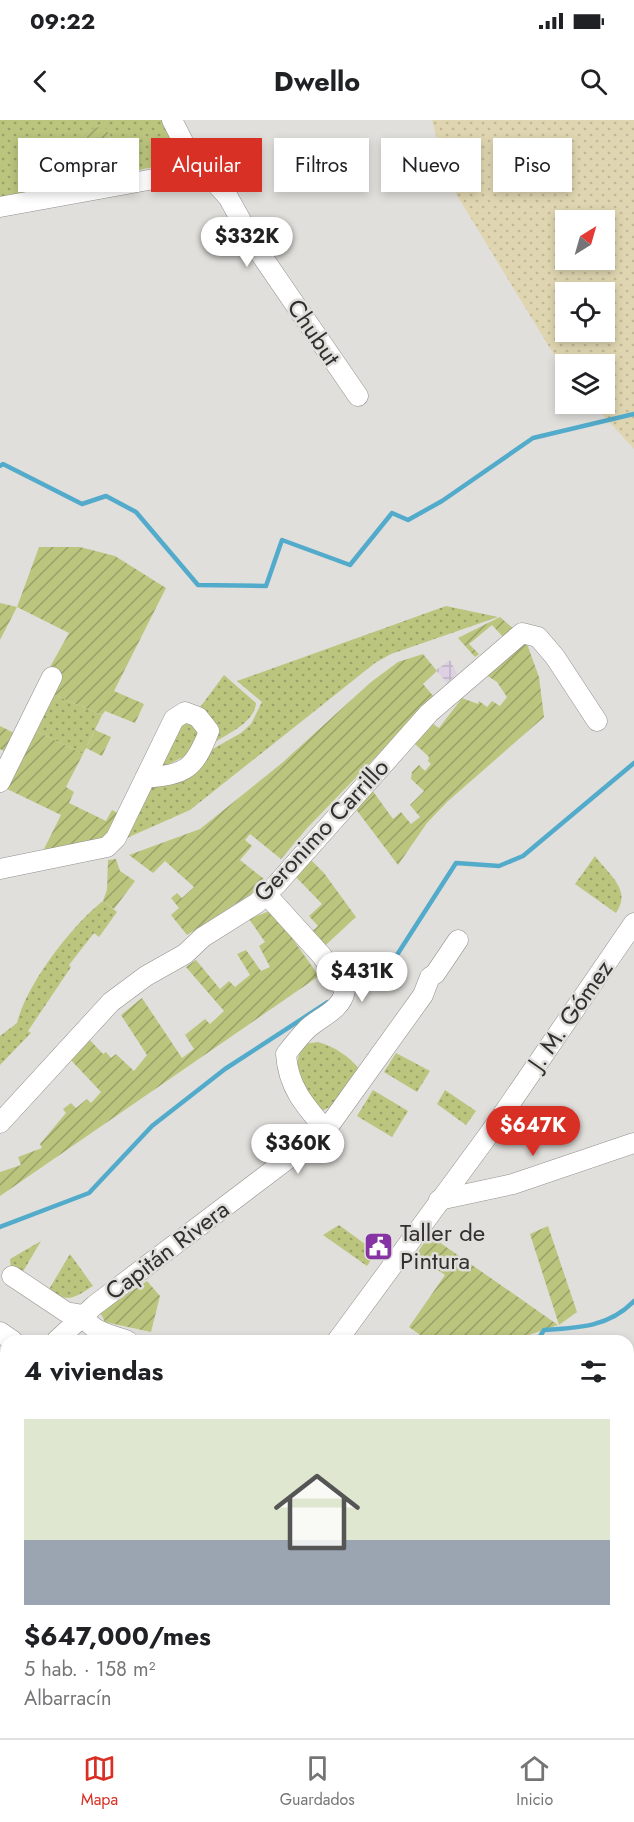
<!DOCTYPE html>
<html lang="es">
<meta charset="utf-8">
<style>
:root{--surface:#fff;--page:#f2f2f2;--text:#202124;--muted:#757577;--line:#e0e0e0;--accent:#d93025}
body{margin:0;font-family:Jost,sans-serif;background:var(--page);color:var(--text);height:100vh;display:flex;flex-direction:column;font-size:22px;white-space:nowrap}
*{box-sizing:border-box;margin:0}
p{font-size:20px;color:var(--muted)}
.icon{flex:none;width:33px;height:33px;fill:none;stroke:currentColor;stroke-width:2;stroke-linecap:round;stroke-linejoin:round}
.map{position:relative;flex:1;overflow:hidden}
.sheet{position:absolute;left:0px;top:1215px;width:634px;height:404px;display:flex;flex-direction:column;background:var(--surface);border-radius:18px 18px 0 0;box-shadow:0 3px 9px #0003}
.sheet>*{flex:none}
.hud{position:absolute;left:18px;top:18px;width:598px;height:54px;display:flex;gap:12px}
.needle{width:39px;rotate:37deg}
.tools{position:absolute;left:555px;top:90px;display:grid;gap:12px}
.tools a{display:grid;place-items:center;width:60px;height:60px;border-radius:0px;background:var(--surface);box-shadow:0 3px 9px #0003;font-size:30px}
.price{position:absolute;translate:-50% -51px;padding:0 14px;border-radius:21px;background:#fff;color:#222;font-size:20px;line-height:39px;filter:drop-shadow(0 2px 3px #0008)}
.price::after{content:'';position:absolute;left:50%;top:36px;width:18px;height:14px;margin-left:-9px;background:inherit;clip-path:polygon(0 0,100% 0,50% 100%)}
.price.on{background:var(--accent);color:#fff}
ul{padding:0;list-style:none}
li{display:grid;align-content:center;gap:12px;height:318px;padding:0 24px}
li span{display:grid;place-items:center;height:186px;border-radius:0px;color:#555}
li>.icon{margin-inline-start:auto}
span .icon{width:108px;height:108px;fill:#fffc;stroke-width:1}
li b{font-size:26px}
h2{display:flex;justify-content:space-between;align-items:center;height:72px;padding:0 24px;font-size:26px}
.chip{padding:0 21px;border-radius:0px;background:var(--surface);box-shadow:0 3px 9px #0003;font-size:21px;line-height:54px}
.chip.on{background:var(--accent);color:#fff}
.status{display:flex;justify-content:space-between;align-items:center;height:42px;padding:0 30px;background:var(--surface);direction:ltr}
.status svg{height:16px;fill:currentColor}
header{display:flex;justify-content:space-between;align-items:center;height:78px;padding:0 24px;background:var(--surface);font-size:27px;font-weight:700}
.menu{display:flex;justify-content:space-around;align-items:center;height:84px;border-top:2px solid var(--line);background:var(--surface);font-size:16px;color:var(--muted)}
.menu a{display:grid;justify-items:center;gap:3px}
.menu .on{color:var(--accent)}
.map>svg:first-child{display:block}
</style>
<div class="status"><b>09:22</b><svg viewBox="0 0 49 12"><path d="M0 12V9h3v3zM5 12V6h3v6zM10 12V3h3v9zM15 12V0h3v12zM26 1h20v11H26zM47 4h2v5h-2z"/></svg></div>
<header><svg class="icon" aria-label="back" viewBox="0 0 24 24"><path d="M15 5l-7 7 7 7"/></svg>Dwello<svg class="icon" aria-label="search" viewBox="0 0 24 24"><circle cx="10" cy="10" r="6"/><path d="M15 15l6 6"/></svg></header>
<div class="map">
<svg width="634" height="1618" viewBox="0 0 634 1618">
<defs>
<pattern id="industrial-grid" width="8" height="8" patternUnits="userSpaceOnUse" patternTransform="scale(1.5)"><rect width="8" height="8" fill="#ddd0e3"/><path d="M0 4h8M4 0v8" fill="none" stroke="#beb3c3"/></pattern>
<pattern id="grass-dots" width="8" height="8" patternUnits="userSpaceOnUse" patternTransform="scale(1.5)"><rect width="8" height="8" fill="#bbc57e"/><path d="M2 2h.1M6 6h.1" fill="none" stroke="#99a068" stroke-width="1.8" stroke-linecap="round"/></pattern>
<pattern id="sand-dots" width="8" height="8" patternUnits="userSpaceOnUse" patternTransform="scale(1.5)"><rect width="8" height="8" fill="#dfd6b1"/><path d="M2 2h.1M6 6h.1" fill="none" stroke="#c0b899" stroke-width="1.8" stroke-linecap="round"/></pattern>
<pattern id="garden-furrows" width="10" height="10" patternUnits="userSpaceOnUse" patternTransform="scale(1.5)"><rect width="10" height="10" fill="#bbc57e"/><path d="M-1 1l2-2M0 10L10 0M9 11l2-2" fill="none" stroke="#99a068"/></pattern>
</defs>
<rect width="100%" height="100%" fill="#e1dfdb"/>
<!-- industrial -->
<polygon fill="url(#industrial-grid)" points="450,540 457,554 447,563 436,550"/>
<!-- grass -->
<g fill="url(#grass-dots)">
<polygon points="0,0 164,0 185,41 133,51 104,7 84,11 112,56 0,78"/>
<polygon points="446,486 498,497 391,534 375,543 190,690 120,721 146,667 241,613 251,604 262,582 237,561"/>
<path d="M224 555 256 583C255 603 225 615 210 625L198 590Z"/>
<polygon points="50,573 102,595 83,634 32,609"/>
<polygon points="189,598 200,613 187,635 163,647 158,643 179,602"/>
<path d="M595 736C610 756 632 770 616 793L575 764Z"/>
<path d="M103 781 117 792 99 817 94 813 69 845 71 847 28 911 31 913 0 945V916L17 903C26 865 72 805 103 781Z"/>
<path d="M318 922C335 927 349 936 360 950 350 965 339 984 322 991 299 964 289 959 303 924Z"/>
<polygon points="396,933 430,951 417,972 384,952"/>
<polygon points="373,970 408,991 392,1017 357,996"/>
<polygon points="445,970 476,991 466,1005 437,984"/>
<polygon points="339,1105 376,1132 367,1146 323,1115"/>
<polygon points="41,1121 21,1155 11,1149 10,1139"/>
<path d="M70 1134 93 1166C73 1178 70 1183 48 1171Z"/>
</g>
<!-- sand -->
<path fill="url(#sand-dots)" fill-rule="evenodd" d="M432 0H634V329L593 284H604V244H566L565 253 447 59ZM566 100H604V140H566ZM566 172H604V212H566Z"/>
<!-- park -->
<g fill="#bbc57e">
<polygon points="6,1373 6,1406 0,1400 0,1379"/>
<polygon points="224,1613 265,1613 259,1618 231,1618"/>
</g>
<!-- garden -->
<g fill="url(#garden-furrows)">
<polygon points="104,6 119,31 109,38 117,50 129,46 133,51 112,56 83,11"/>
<polygon points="39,427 80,427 115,436 166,468 114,571 144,584 135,603 105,591 102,595 50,573 61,552 50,547 69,513 17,487 0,520 0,483 17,487"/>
<polygon points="500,497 515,510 504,518 492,505 469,524 479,534 475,537 458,518"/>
<polygon points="524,516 539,557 544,597 447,682 427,703 398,745 355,688 372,670 393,699 401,692 411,704 420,697 410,685 424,671 411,659 412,652 419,645 425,651 431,644 428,641 429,637 415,624 433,604 439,608 462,578 478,584 479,581 487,587 492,581 500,586 507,577 497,562 483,553"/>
<polygon points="423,534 437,551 423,564 434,577 308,707 281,739 250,714 245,720 252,726 240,740 264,759 251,774 187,815 171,795 179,788 171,778 177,773 182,778 194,767 165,741 153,753 129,735 200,709 282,643 371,562 398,542"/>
<polygon points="0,606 16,614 6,632 0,629"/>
<polygon points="32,609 83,634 66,667 74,672 69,683 106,701 112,690 118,693 108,714 99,719 42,733 61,695 3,667"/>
<polygon points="95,610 111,617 102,636 86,628"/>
<polygon points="116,739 120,751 135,761 114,789 103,781 107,770 108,740"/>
<polygon points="310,739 324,753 356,797 316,834 303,820 318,806 309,796 322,784 295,756"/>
<polygon points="272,790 319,856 0,1076 0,1052 21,1045 18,1037 42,1028 40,1024 66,993 63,989 71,983 76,988 87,979 91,983 101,972 69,938 89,919 103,934 106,932 111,938 116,934 134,951 147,935 121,895 142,878 182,938 194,929 185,915 205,899 210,904 224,891 186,847 196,840 220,869 229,861 235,867 250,855 237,834 246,830 261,851 270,847 259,826 265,822 249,799"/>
<polygon points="548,1106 577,1192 559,1205 530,1114"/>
<polygon points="429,1115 558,1205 511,1221 429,1221 409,1207 445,1155 416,1135"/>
<polygon points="147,1161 160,1176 151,1212 105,1202 100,1192"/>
<polygon points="628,1297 634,1301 634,1372 629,1367"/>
</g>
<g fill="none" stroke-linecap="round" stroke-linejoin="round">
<!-- stream -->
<g stroke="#53abcb" stroke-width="4.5">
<polyline points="0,346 3,344 82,384 106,376 136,392 198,465 266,466 282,420 350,445 392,393 408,400 442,381 533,318 634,294"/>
<polyline points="350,868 395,838 456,743 499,746 523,736 634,643"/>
<polyline points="0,1107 89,1073 152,1006 225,949 328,882"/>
<path d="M537 1221 544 1210C578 1208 609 1207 634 1181"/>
<polyline points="429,1618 430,1612"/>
</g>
<!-- canal -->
<g stroke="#53abcb" stroke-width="15">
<polyline points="0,1435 6,1441"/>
<polyline points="185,1612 191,1618"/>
</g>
<defs>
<g id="minor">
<polyline points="172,0 198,51 212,59 228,77 257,129 358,276"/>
<polyline points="0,87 198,51"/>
<polyline points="0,662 52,557"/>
<path d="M0 749 107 727 116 718 174 599 185 592 198 597 209 611C194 650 186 654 145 658"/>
<path d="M266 774 322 836 345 871C341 890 322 896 308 908 300 916 293 925 286 934 288 967 305 986 326 1010"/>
<polyline points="0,1003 111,882 146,856 185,834 203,817 257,783 276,765 429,593 522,513 538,517 555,537 597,601"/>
<polyline points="439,1080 513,1064 634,1023"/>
<path d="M12 1156 66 1192 83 1195C91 1212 112 1215 128 1221"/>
<polyline points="0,1212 13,1221"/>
<polyline points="56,1221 95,1185 326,1010 423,875 430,857 435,854 458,820"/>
<polyline points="337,1221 492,1010 634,803"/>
<polyline points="0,1242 6,1242"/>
<polyline points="628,1437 634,1440"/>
<polyline points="628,1471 634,1476"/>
<polyline points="628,1577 634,1574"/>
<polyline points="628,1601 634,1606"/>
<polyline points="537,1618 549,1612"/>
</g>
</defs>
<!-- minor casing -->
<use href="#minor" stroke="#91908c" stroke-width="21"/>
<!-- minor -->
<use href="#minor" stroke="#fff" stroke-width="20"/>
</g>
<!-- icons -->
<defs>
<symbol id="civic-square" viewBox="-11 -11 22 22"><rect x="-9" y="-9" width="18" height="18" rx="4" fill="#8634a3" stroke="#e1dfdb"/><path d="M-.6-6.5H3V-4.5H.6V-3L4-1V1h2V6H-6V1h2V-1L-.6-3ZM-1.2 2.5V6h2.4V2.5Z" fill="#fff"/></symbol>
</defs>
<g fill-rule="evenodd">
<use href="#civic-square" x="362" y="1110" width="33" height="33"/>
</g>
<g text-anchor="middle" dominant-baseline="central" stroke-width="5" stroke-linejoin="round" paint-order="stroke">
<!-- street labels -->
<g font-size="24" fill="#31302f" stroke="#e1dfdb">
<text transform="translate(314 212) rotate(56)">Chubut</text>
<text transform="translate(321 710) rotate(-47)">Geronimo Carrillo</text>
<text transform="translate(570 895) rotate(-55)">J. M. Gómez</text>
<text transform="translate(167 1130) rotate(-37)">Capitán Rivera</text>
</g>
<!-- poi labels -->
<g font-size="24" fill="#31302f" stroke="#e1dfdb" text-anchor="start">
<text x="400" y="1112">Taller de<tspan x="400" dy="28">Pintura</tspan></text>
</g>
</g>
</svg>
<div class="tools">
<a><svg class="needle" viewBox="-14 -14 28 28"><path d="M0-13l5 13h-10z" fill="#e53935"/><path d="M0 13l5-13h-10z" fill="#757577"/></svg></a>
<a><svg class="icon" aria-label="locate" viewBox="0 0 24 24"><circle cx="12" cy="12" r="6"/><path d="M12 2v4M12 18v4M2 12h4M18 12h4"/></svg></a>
<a><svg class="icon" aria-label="layers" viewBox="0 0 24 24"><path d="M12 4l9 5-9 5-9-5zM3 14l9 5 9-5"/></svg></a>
</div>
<b class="price" style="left:247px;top:148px">$332K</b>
<b class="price" style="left:362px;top:883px">$431K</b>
<b class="price on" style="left:533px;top:1037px">$647K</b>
<b class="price" style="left:298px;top:1055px">$360K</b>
<div class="hud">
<a class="chip">Comprar</a>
<a class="chip on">Alquilar</a>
<a class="chip">Filtros</a>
<a class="chip">Nuevo</a>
<a class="chip">Piso</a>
</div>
<section class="sheet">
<h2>4 viviendas<svg class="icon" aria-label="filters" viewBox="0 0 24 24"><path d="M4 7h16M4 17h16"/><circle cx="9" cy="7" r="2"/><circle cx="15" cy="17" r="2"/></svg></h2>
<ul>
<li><span style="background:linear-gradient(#dfe7d0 65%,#9aa5b1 0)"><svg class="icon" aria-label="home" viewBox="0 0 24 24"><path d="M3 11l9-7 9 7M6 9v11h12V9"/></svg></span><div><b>$647,000/mes</b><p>5 hab. · 158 m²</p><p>Albarracín</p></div></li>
</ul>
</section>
</div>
<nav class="menu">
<a class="on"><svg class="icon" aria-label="map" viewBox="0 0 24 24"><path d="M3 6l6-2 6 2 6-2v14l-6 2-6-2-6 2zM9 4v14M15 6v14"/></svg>Mapa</a>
<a><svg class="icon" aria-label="saved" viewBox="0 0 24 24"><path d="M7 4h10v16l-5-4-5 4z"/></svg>Guardados</a>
<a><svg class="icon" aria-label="home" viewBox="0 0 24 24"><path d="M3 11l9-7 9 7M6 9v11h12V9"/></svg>Inicio</a>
</nav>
